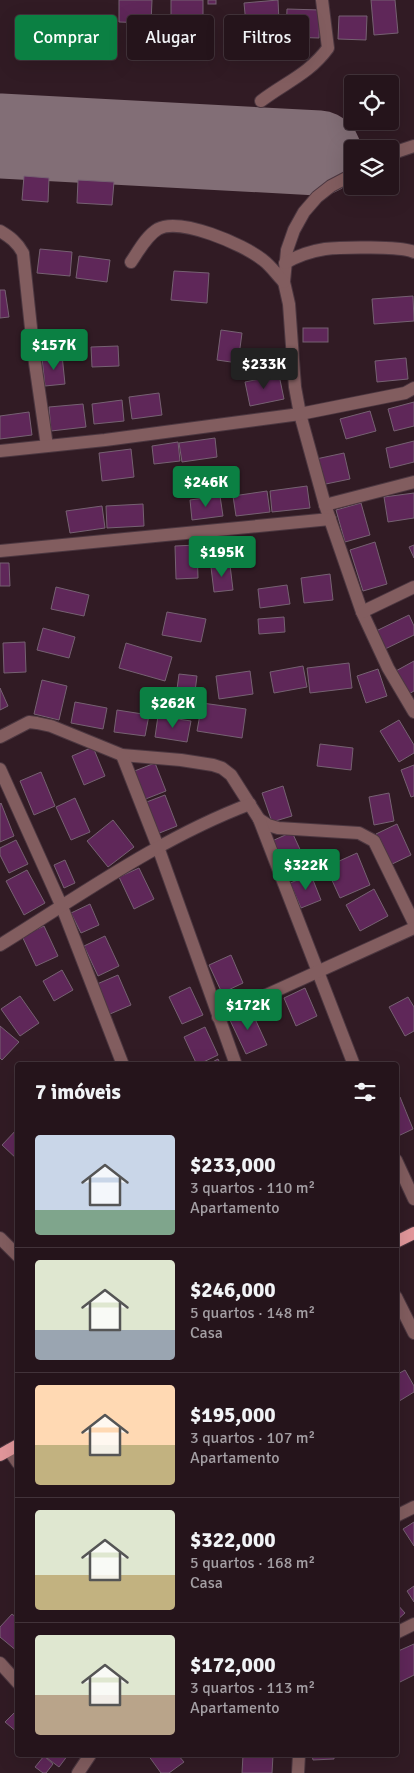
<!DOCTYPE html>
<html lang="pt">
<meta charset="utf-8">
<style>
:root{--surface:#25141b;--page:#2d1d24;--text:#f1f3f6;--muted:#a39ea3;--line:#42333a;--accent:#0b8043}
body{margin:0;font-family:Signika,sans-serif;background:var(--page);color:var(--text);height:100vh;display:flex;flex-direction:column;font-size:19px;white-space:nowrap}
*{box-sizing:border-box;margin:0}
p{font-size:16px;color:var(--muted)}
.icon{flex:none;width:28px;height:28px;fill:none;stroke:currentColor;stroke-width:2;stroke-linecap:round;stroke-linejoin:round}
.map{position:relative;flex:1;overflow:hidden}
.side{position:absolute;left:15px;top:1062px;width:384px;height:695px;display:flex;flex-direction:column;background:var(--surface);border-radius:5px;box-shadow:0 5px 20px #0002,0 0 0 1px var(--line)}
.side>*{flex:none}
.hud{position:absolute;left:15px;top:15px;width:385px;height:45px;display:flex;gap:10px}
.fabs{position:absolute;left:344px;top:75px;display:grid;gap:10px}
.fabs a{display:grid;place-items:center;width:55px;height:55px;border-radius:5px;background:var(--surface);box-shadow:0 5px 20px #0002,0 0 0 1px var(--line);font-size:25px}
.price{position:absolute;translate:-50% -42px;padding:0 11px;border-radius:5px;background:var(--accent);color:#fff;font-size:16px;line-height:32px;filter:drop-shadow(0 1px 2px #0008)}
.price::after{content:'';position:absolute;left:50%;top:30px;width:15px;height:11px;margin-left:-8px;background:inherit;clip-path:polygon(0 0,100% 0,50% 100%)}
.price.on{background:#222;color:#fff}
ul{padding:0;list-style:none}
li{display:flex;align-items:center;gap:15px;height:125px;padding:0 20px}
li+li{border-top:1px solid var(--line)}
li span{display:grid;place-items:center;flex:none;width:140px;height:100px;border-radius:5px;color:#555}
li>.icon{margin-inline-start:auto}
span .icon{width:60px;height:60px;fill:#fffc;stroke-width:1}
li b{font-size:21px}
h2{display:flex;justify-content:space-between;align-items:center;height:60px;padding:0 20px;font-size:21px}
.pill{padding:0 18px;border-radius:5px;background:var(--surface);box-shadow:0 5px 20px #0002,0 0 0 1px var(--line);font-size:18px;line-height:45px}
.pill.on{background:var(--accent);color:#fff}
.map>svg:first-child{display:block}
</style>
<div class="map">
<svg width="414" height="1773" viewBox="0 0 414 1773">
<rect width="100%" height="100%" fill="#311b24"/>
<g fill="none" stroke-linecap="round" stroke-linejoin="round">
<!-- runway -->
<polyline stroke="#826e76" stroke-width="85" points="0,136 319,153"/>
</g>
<!-- building -->
<g fill="#5f2759" stroke="#766172">
<polygon points="119,0 152,0 151,23 119,22"/>
<polygon points="171,0 203,0 203,24 171,25"/>
<rect x="208" y="0" width="8" height="4"/>
<polygon points="278,0 279,21 246,24 244,3"/>
<polygon points="371,0 395,0 398,33 374,35"/>
<polygon points="287,9 320,10 319,38 286,37"/>
<polygon points="339,16 367,16 366,40 338,39"/>
<polygon points="24,176 49,178 48,202 22,200"/>
<polygon points="78,180 114,182 112,205 77,203"/>
<polygon points="40,249 72,252 70,276 37,273"/>
<polygon points="79,256 110,260 107,282 76,278"/>
<polygon points="174,271 209,273 207,303 171,300"/>
<polygon points="0,290 5,290 9,317 0,318"/>
<polygon points="413,296 414,321 374,324 372,299"/>
<rect x="303" y="328" width="25" height="14"/>
<polygon points="221,330 242,333 238,363 217,360"/>
<polygon points="118,346 119,366 92,367 91,347"/>
<polygon points="62,355 65,384 45,386 42,358"/>
<polygon points="406,358 408,379 377,382 375,361"/>
<polygon points="279,375 284,399 250,406 245,382"/>
<polygon points="159,393 162,415 132,419 129,397"/>
<polygon points="122,400 124,421 94,424 92,404"/>
<polygon points="414,402 414,426 394,431 388,409"/>
<polygon points="83,404 86,427 51,431 49,407"/>
<polygon points="370,411 376,431 346,439 340,419"/>
<polygon points="29,412 32,435 0,439 0,416"/>
<polygon points="215,438 217,457 182,462 179,443"/>
<polygon points="414,441 414,462 390,468 386,448"/>
<polygon points="178,442 180,461 154,464 152,446"/>
<polygon points="131,449 134,477 102,481 99,453"/>
<polygon points="344,453 350,479 321,485 316,459"/>
<polygon points="307,486 310,508 272,512 270,491"/>
<polygon points="267,491 270,512 236,516 233,496"/>
<polygon points="414,493 414,518 388,522 384,497"/>
<polygon points="220,496 223,516 192,520 190,500"/>
<polygon points="361,503 370,535 345,542 336,510"/>
<polygon points="143,504 144,526 107,528 106,506"/>
<polygon points="102,506 105,528 70,533 66,511"/>
<polygon points="375,542 387,584 363,591 350,550"/>
<polygon points="197,545 198,578 176,579 175,546"/>
<polygon points="414,545 414,558 409,547"/>
<polygon points="0,563 9,563 10,586 0,586"/>
<polygon points="230,565 233,590 214,592 211,567"/>
<polygon points="330,574 333,600 304,603 301,578"/>
<polygon points="287,585 290,604 260,608 258,589"/>
<polygon points="56,587 89,595 84,616 51,609"/>
<polygon points="167,612 206,619 201,642 162,635"/>
<polygon points="409,615 414,626 414,635 383,650 374,632"/>
<polygon points="284,617 285,632 259,634 258,619"/>
<polygon points="43,628 75,637 69,658 37,650"/>
<polygon points="25,642 26,672 4,673 3,643"/>
<polygon points="126,643 172,657 165,681 119,668"/>
<polygon points="414,661 414,691 407,695 394,672"/>
<polygon points="349,663 352,688 310,693 307,668"/>
<polygon points="303,666 307,687 274,693 270,672"/>
<polygon points="378,669 387,696 366,703 357,676"/>
<polygon points="250,671 253,694 219,699 216,676"/>
<polygon points="179,674 197,676 194,699 176,697"/>
<polygon points="42,680 67,686 59,720 34,714"/>
<polygon points="0,688 8,706 0,710"/>
<polygon points="75,702 107,708 103,729 71,723"/>
<polygon points="202,703 246,709 242,738 197,731"/>
<polygon points="117,710 149,715 145,736 114,732"/>
<polygon points="158,716 191,721 187,742 155,737"/>
<polygon points="399,720 414,745 414,753 399,762 380,731"/>
<polygon points="320,744 353,748 351,770 317,766"/>
<polygon points="93,747 105,776 84,785 72,756"/>
<polygon points="155,763 166,791 143,800 132,772"/>
<polygon points="414,765 414,796 411,797 401,770"/>
<polygon points="41,772 55,806 34,815 20,781"/>
<polygon points="283,786 292,816 272,822 262,793"/>
<polygon points="389,793 394,821 374,825 369,797"/>
<polygon points="165,795 177,826 157,834 144,803"/>
<polygon points="75,798 90,832 71,840 56,807"/>
<polygon points="1,803 14,836 0,842 0,804"/>
<polygon points="113,820 134,847 108,867 87,841"/>
<polygon points="397,824 411,855 390,865 376,834"/>
<polygon points="292,832 309,869 289,878 272,841"/>
<polygon points="16,840 28,864 9,873 0,855 0,848"/>
<polygon points="357,853 370,885 340,898 326,867"/>
<polygon points="65,860 75,883 64,888 54,865"/>
<polygon points="139,868 154,899 134,909 119,877"/>
<polygon points="27,870 45,903 24,915 6,881"/>
<polygon points="311,875 321,900 301,908 290,883"/>
<polygon points="374,889 388,916 360,931 346,905"/>
<polygon points="90,904 99,925 81,933 71,913"/>
<polygon points="44,926 58,956 36,966 22,936"/>
<polygon points="105,936 119,966 98,976 84,946"/>
<polygon points="231,955 243,983 222,993 209,965"/>
<polygon points="62,970 73,990 54,1001 43,981"/>
<polygon points="118,975 131,1005 110,1014 97,984"/>
<polygon points="190,987 203,1015 182,1024 169,997"/>
<polygon points="305,988 317,1016 296,1026 284,998"/>
<polygon points="20,996 39,1023 20,1036 1,1009"/>
<polygon points="408,997 414,1007 414,1031 405,1036 389,1007"/>
<polygon points="250,1008 267,1045 246,1054 229,1018"/>
<polygon points="0,1026 19,1042 2,1060 0,1058"/>
<polygon points="205,1027 218,1055 197,1065 184,1037"/>
<polygon points="218,1059 221,1065 207,1065"/>
<polygon points="400,1097 413,1129 396,1137 396,1099"/>
<polygon points="18,1128 18,1160 2,1145"/>
<polygon points="405,1370 414,1386 414,1392 396,1403 396,1375"/>
<polygon points="414,1522 414,1546 403,1529"/>
<polygon points="414,1586 414,1602 407,1591"/>
<polygon points="396,1603 405,1613 396,1621"/>
<polygon points="12,1614 18,1619 18,1652 0,1637 0,1627"/>
<polygon points="414,1644 414,1675 396,1684 396,1652"/>
<polygon points="18,1709 18,1733 5,1722"/>
<polygon points="43,1755 68,1755 59,1767"/>
<polygon points="148,1755 178,1755 184,1762 169,1773 161,1773"/>
<polygon points="243,1755 273,1755 272,1773 242,1773"/>
<polygon points="312,1755 334,1755 334,1759 313,1760"/>
<polygon points="44,1756 53,1764 46,1773 43,1773 35,1767"/>
</g>
<g fill="none" stroke-linecap="round" stroke-linejoin="round">
<defs>
<g id="minor">
<path d="M261 101C286 82 309 74 328 48L322 0"/>
<polyline points="390,154 414,146"/>
<polyline points="352,175 331,186 317,197 304,212 294,230 287,250 284,282 289,304 295,387 300,414 325,505 362,612 388,668 414,712"/>
<path d="M0 231C10 237 17 242 23 253L34 356 47 446"/>
<path d="M131 262C138 252 146 236 158 229 180 217 243 244 263 260 271 266 277 275 284 282"/>
<path d="M285 263C297 256 312 251 325 249 340 247 403 246 414 252"/>
<polyline points="0,451 105,440 300,414 405,393 414,388"/>
<polyline points="325,505 414,482"/>
<polyline points="0,551 330,519"/>
<polyline points="362,612 414,587"/>
<polyline points="0,737 29,722 37,723 51,726 122,755 181,760 213,765 222,768 231,775 259,819 268,825 278,828 359,833 374,841 414,923"/>
<polyline points="122,755 158,847 236,1065"/>
<polyline points="0,769 62,907 123,1065"/>
<polyline points="259,819 354,1065"/>
<path d="M0 945C81 895 160 838 250 804"/>
<polyline points="218,1017 414,928"/>
<polyline points="396,1160 414,1199"/>
<polyline points="0,1238 18,1256"/>
<polyline points="396,1297 414,1333"/>
<polyline points="9,1450 18,1463"/>
<polyline points="396,1516 414,1507"/>
<polyline points="396,1633 414,1624"/>
<polyline points="0,1663 18,1683"/>
<polyline points="78,1773 90,1755"/>
<polyline points="298,1773 299,1755"/>
</g>
<g id="major">
<polyline points="396,1242 414,1233"/>
<polyline points="0,1455 18,1445"/>
</g>
</defs>
<!-- minor casing -->
<use href="#minor" stroke="#4c3740" stroke-width="14"/>
<!-- major casing -->
<use href="#major" stroke="#4c3740" stroke-width="14"/>
<!-- minor -->
<use href="#minor" stroke="#825d5f" stroke-width="12"/>
<!-- major -->
<use href="#major" stroke="#e2979b" stroke-width="12"/>
</g>
</svg>
<div class="fabs">
<a><svg class="icon" aria-label="locate" viewBox="0 0 24 24"><circle cx="12" cy="12" r="6"/><path d="M12 2v4M12 18v4M2 12h4M18 12h4"/></svg></a>
<a><svg class="icon" aria-label="layers" viewBox="0 0 24 24"><path d="M12 4l9 5-9 5-9-5zM3 14l9 5 9-5"/></svg></a>
</div>
<b class="price" style="left:54px;top:371px">$157K</b>
<b class="price on" style="left:264px;top:390px">$233K</b>
<b class="price" style="left:206px;top:508px">$246K</b>
<b class="price" style="left:222px;top:578px">$195K</b>
<b class="price" style="left:173px;top:729px">$262K</b>
<b class="price" style="left:306px;top:891px">$322K</b>
<b class="price" style="left:248px;top:1031px">$172K</b>
<div class="hud">
<a class="pill on">Comprar</a>
<a class="pill">Alugar</a>
<a class="pill">Filtros</a>
</div>
<section class="side">
<h2>7 imóveis<svg class="icon" aria-label="filters" viewBox="0 0 24 24"><path d="M4 7h16M4 17h16"/><circle cx="9" cy="7" r="2"/><circle cx="15" cy="17" r="2"/></svg></h2>
<ul>
<li><span style="background:linear-gradient(#c9d6e8 75%,#7fa58c 0)"><svg class="icon" aria-label="home" viewBox="0 0 24 24"><path d="M3 11l9-7 9 7M6 9v11h12V9"/></svg></span><div><b>$233,000</b><p>3 quartos · 110 m²</p><p>Apartamento</p></div></li>
<li><span style="background:linear-gradient(#dfe7d0 70%,#9aa5b1 0)"><svg class="icon" aria-label="home" viewBox="0 0 24 24"><path d="M3 11l9-7 9 7M6 9v11h12V9"/></svg></span><div><b>$246,000</b><p>5 quartos · 148 m²</p><p>Casa</p></div></li>
<li><span style="background:linear-gradient(#ffd9b3 60%,#c2b280 0)"><svg class="icon" aria-label="home" viewBox="0 0 24 24"><path d="M3 11l9-7 9 7M6 9v11h12V9"/></svg></span><div><b>$195,000</b><p>3 quartos · 107 m²</p><p>Apartamento</p></div></li>
<li><span style="background:linear-gradient(#dfe7d0 65%,#c2b280 0)"><svg class="icon" aria-label="home" viewBox="0 0 24 24"><path d="M3 11l9-7 9 7M6 9v11h12V9"/></svg></span><div><b>$322,000</b><p>5 quartos · 168 m²</p><p>Casa</p></div></li>
<li><span style="background:linear-gradient(#dfe7d0 60%,#b9a48a 0)"><svg class="icon" aria-label="home" viewBox="0 0 24 24"><path d="M3 11l9-7 9 7M6 9v11h12V9"/></svg></span><div><b>$172,000</b><p>3 quartos · 113 m²</p><p>Apartamento</p></div></li>
</ul>
</section>
</div>
